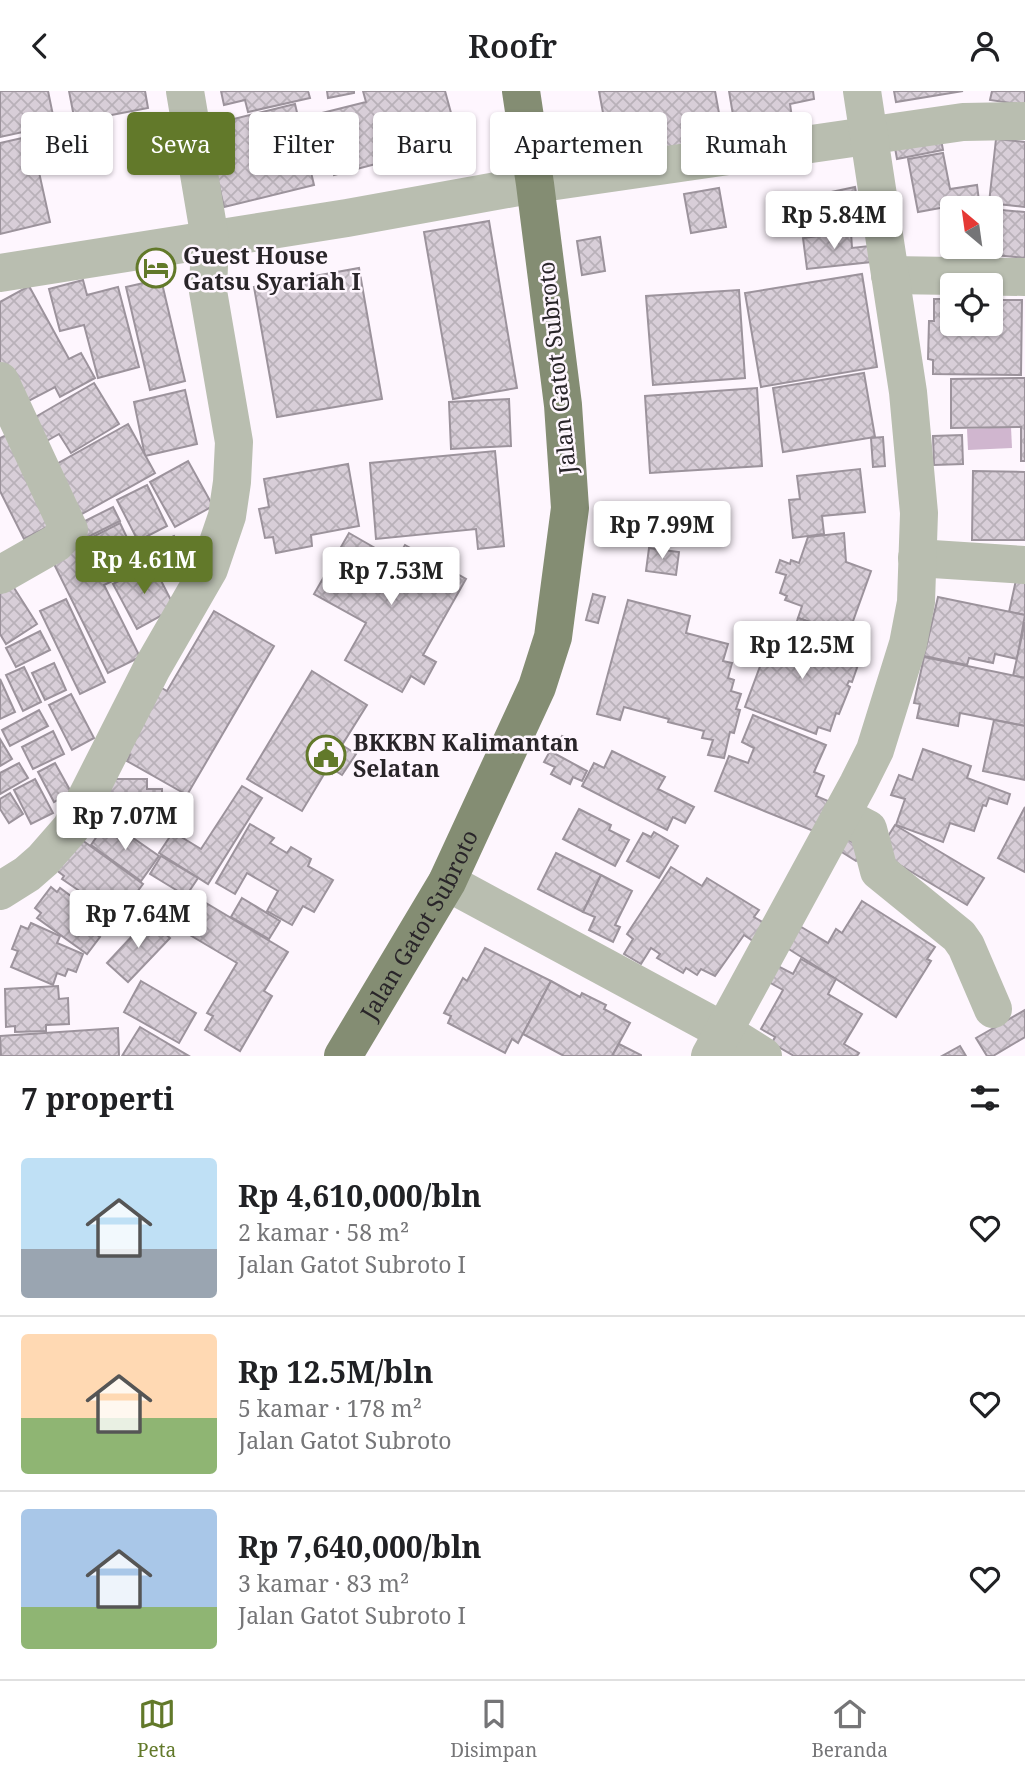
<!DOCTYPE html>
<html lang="id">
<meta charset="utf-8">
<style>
:root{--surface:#fff;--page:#f2f2f2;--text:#202124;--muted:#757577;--line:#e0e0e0;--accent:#62792a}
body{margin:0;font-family:"Noto Serif",serif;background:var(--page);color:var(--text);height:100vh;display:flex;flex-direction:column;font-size:26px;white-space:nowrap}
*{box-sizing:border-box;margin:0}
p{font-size:23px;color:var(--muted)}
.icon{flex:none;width:38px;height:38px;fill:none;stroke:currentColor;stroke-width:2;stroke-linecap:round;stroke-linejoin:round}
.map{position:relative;height:965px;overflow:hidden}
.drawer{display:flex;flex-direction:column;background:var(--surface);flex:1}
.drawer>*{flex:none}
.guide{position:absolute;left:21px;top:21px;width:984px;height:63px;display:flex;gap:14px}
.needle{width:46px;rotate:331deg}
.buttons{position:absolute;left:940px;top:105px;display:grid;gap:14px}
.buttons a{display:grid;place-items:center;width:63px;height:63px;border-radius:7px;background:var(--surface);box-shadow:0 2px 5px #0004;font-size:35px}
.price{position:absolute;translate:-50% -60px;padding:0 16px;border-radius:7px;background:#fff;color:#222;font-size:23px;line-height:46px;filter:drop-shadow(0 2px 4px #0008)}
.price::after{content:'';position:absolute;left:50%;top:42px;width:21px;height:16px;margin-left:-10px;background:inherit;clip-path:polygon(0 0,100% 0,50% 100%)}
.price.selected{background:var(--accent);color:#fff}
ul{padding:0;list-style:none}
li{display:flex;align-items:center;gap:21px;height:175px;padding:0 21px}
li+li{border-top:2px solid var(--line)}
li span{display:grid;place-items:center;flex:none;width:196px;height:140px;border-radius:7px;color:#555}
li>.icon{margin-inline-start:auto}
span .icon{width:84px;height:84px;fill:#fffc;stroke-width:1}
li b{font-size:30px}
h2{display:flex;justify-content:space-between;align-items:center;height:84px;padding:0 21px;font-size:30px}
.tag{padding:0 24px;border-radius:7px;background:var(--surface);box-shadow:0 2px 5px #0004;font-size:24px;line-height:63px}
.tag.selected{background:var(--accent);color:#fff}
header{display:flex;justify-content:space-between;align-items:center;height:91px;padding:0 21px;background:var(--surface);font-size:32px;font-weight:600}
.tabs{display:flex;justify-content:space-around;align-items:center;height:98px;border-top:2px solid var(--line);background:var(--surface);font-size:19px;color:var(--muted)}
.tabs a{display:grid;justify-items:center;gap:4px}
.tabs .selected{color:var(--accent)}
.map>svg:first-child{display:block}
</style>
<header><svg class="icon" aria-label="back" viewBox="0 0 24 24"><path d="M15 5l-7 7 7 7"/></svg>Roofr<svg class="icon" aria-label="person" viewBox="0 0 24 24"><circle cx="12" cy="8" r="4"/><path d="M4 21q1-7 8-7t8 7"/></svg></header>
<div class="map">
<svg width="1025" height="965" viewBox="0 0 1025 965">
<defs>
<pattern id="building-cross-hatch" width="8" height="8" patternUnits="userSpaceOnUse" patternTransform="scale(1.75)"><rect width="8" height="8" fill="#d8ced8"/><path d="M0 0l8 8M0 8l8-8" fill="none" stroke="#b9b1b9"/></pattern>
</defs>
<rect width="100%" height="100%" fill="#fef6fe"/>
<!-- water -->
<polygon fill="#d0b6cf" points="1011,336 1012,357 968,359 967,338"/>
<!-- building -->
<g fill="url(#building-cross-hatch)" stroke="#9c939c" stroke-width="2">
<polygon points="0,0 48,0 55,34 0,46"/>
<polygon points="69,0 145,0 148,17 75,31"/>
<polygon points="221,0 308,0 310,7 248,21 245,9 224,14"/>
<polygon points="327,0 354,0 354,2 328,7"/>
<polygon points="363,0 445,0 459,51 334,84 318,23 366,11"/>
<polygon points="599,0 715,0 724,50 612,71"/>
<polygon points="729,0 813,0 814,8 790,13 792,27 735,36"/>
<polygon points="894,0 963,0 896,11"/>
<polygon points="992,0 1025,0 1025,14 990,9"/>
<polygon points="295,13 314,94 224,116 205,35"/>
<polygon points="940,43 943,59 897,68 894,51"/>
<polygon points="31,45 50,131 0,143 0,52"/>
<polygon points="996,48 1025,51 1025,116 989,112"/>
<polygon points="943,62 950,98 977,94 979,110 918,121 908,68"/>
<polygon points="855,96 858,114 834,119 831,101"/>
<polygon points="719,97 726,136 691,142 684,103"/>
<polygon points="990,118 1025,121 1025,167 984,163 985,156 990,156"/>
<polygon points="848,119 851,138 808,146 804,126"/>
<polygon points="489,130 517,297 453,308 424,141"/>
<polygon points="851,141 852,157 869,155 871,171 807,178 803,147"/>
<polygon points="600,146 605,180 582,184 577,150"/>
<polygon points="359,177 382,308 277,326 254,196"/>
<polygon points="862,183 877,276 761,296 745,202"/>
<polygon points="161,188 185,290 150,299 126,196"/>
<polygon points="83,189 87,204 118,196 139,276 98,287 84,234 60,240 49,198"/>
<polygon points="29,195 69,268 81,262 95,287 60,306 55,296 19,315 0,281 0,211"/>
<polygon points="739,199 745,287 653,294 646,205"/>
<polygon points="934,208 952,208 952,233 990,233 990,209 1022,209 1021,284 933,283 933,269 928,268 929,230 934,230"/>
<polygon points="864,282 875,346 783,361 773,297"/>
<polygon points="1025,287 1025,370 1021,370 1021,336 951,337 951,288"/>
<polygon points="94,292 119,333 71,362 59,343 38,355 25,332"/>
<polygon points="757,297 762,375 650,382 645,305"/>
<polygon points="185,299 197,353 145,365 134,311"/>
<polygon points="509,308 511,355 451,358 449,311"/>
<polygon points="128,333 155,382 73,428 46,379"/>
<polygon points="17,339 61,429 24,448 0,400 0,347"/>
<polygon points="962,344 963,373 934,374 933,345"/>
<polygon points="883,346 885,375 873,376 871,347"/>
<polygon points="495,360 504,455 478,458 476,438 376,448 370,372"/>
<polygon points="188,370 213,415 175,436 150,391"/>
<polygon points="348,373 359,435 311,444 312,455 276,462 273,446 265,447 259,418 269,416 264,388"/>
<polygon points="860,378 865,421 822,425 824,443 793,447 789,409 800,408 797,385"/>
<polygon points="973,380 1025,381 1025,449 972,449"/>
<polygon points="147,394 167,435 138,450 117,409"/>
<polygon points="113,416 120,430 80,450 73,436"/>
<polygon points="120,432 141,476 104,494 140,566 108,582 51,467"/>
<polygon points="349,442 396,469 405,454 466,488 423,564 436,571 424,593 411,585 402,601 345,569 366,532 314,503"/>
<polygon points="844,442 846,471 871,480 848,544 798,527 802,515 785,509 787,505 780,502 786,484 776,481 780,469 790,473 791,469 799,472 808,446"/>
<polygon points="174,445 188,476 165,487 151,455"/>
<polygon points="649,457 679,461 676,484 646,480"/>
<polygon points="152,472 175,517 137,538 113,493"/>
<polygon points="9,489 37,533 6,553 0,543 0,495"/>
<polygon points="1016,489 1025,491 1025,524 1009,521"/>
<polygon points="593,503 605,506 598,532 586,529"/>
<polygon points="938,506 1025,524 1017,568 995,563 993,572 969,567 967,574 924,565"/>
<polygon points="66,508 105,591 80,603 40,520"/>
<polygon points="628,509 690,525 686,542 728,553 723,570 732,572 728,587 734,589 731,600 741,603 736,618 740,619 734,642 730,641 724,667 708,664 713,649 702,647 704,640 668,631 669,628 624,616 620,629 597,623"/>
<polygon points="214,520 274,555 187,704 127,670 130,664 123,661 160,596 167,600"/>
<polygon points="798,527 848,544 843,557 794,540"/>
<polygon points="1025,531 1025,587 1013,585"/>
<polygon points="775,535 858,565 855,573 858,574 852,591 849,590 847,594 850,596 839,623 836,622 830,640 818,636 816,643 745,616"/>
<polygon points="40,540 50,559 16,576 6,557"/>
<polygon points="924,566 1025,587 1025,635 960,622 958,635 917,627 920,613 914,612"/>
<polygon points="54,572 66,599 45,609 32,582"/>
<polygon points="24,576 41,611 23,620 6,584"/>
<polygon points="312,580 367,614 342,654 356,663 342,684 334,679 332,683 326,680 302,720 247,688"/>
<polygon points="0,588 15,621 0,628"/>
<polygon points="71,603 94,647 72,659 49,614"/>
<polygon points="39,619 48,635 10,655 2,639"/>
<polygon points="753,624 826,654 814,681 824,685 816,705 828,710 816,741 715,700 729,665 748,672 754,657 742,651"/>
<polygon points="994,629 1025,635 1025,689 983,680"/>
<polygon points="53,640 64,663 33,678 22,656"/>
<polygon points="562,645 575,651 571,658 558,651"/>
<polygon points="0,648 12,668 0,675"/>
<polygon points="923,658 971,675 967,687 1010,703 1007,713 989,707 986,715 983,714 974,740 950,732 943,751 896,734 905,708 891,704 899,684 912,689"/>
<polygon points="550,660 587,680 582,690 573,686 570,693 551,683 555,676 544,671"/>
<polygon points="612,660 665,686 658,698 694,716 685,732 673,726 667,739 582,695 594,672 604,677"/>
<polygon points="19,672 28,687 0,703 0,682"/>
<polygon points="55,672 71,701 54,711 38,681"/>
<polygon points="35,688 53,722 31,733 14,699"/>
<polygon points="106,688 147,688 147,698 162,698 162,721 142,720 141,726 105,725 105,714 100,714"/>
<polygon points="242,695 262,707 208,793 159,762 173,741 201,758"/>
<polygon points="10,702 23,723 9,732 0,718 0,708"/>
<polygon points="1025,716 1025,781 998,767"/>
<polygon points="166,718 180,727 169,744 155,735"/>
<polygon points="579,718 611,734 609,739 629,749 615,775 563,748"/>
<polygon points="113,733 159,765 141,790 91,754 102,738 108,741"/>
<polygon points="250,733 274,747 270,752 287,762 291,756 311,768 308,775 333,789 314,821 303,815 292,834 267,820 278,800 247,782 235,803 216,792"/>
<polygon points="895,734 984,787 967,814 878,761"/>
<polygon points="654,741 678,755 659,787 627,770 643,742 651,746"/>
<polygon points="75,744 143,793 113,833 77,807 81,801 62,788 64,785 51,775"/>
<polygon points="847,748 864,758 856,770 840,760"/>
<polygon points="556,762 601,784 583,821 538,798"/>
<polygon points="161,765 198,787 186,805 150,783"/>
<polygon points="671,776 702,795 707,787 759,819 754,826 764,832 753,850 744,844 715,885 701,878 697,884 686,877 683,882 657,867 660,863 651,857 641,873 624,863 633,848 627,843"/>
<polygon points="601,784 632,800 615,834 620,836 613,851 589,839 595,826 583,821"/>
<polygon points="51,796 57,801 60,797 99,826 90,839 100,846 87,863 37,827 41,822 35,817"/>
<polygon points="196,806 288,861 264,900 272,905 240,960 205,939 213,925 207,922 237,872 178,837"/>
<polygon points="242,807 280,830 269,848 231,826"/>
<polygon points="862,810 935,856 927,868 931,870 896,926 784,855 798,834 828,852 836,838 842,842"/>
<polygon points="148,828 170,847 128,891 107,872"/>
<polygon points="31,832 60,845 57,852 83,863 76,881 68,878 65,885 57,882 53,894 11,876 18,860 12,858 21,835 28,838"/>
<polygon points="485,857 551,890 518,952 512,948 505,962 448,932 451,925 444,922 463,887 467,890"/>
<polygon points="801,868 836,888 828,903 862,923 844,953 859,962 857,965 794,965 772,952 775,946 761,938 783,899 769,891 778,875 793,883"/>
<polygon points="141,890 196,922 179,952 124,921"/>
<polygon points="551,890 580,906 582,902 606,914 604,918 630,932 612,965 564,965 523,943"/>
<polygon points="58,895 59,908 68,907 69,933 46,934 46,940 15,941 15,935 6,936 5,898"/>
<polygon points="1025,919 1025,946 993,965 987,965 976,947"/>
<polygon points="140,936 189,965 122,965"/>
<polygon points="118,937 119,965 1,965 0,945"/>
<polygon points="619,953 641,964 641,965 612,965"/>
<polygon points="960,955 966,965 942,965"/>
</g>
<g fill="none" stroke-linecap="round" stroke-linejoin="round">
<!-- minor -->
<g stroke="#b9beb0" stroke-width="38">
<polyline points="0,182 347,127 535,93 963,31 1025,30"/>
<polyline points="890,184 1025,186"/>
<polyline points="0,290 69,439 56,452 0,484"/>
<polyline points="917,467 1025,474"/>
<polyline points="841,724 868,738 879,780 959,845 966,855 993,918"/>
<polyline points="447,791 723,940 763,965"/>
<polyline points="0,800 27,783 43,769 71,737 152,577 209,478 227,425 232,391 234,351 208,200 210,148 185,0"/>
<polyline points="710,965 858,693 875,659 908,553 916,511 919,422 908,301 862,0"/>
</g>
<!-- major -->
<path stroke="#848d73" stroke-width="38" id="s1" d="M343 965 447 791 537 596 553 546 570 417 563 314 535 93 521 0"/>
</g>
<!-- icons -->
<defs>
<symbol id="hotel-ring" viewBox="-11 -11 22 22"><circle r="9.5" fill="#fef6fe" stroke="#62792a" stroke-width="1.5"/><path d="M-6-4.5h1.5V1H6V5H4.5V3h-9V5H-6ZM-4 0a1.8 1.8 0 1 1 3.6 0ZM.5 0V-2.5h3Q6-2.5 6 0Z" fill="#62792a"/></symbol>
<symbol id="civic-ring" viewBox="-11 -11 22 22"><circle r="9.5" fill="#fef6fe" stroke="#62792a" stroke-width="1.5"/><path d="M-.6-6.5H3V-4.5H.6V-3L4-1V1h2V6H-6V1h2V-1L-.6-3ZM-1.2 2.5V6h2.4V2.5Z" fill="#62792a"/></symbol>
</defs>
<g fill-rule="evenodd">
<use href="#hotel-ring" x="134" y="155" width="44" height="44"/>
<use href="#civic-ring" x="304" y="642" width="44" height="44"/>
</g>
<g text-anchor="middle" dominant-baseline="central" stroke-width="5" stroke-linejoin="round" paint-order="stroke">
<!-- poi labels -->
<g font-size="23" font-weight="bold" fill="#292529" stroke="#fef6fe" text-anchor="start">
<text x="183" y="164">Guest House<tspan x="183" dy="26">Gatsu Syariah I</tspan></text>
<text x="353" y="651">BKKBN Kalimantan<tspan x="353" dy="26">Selatan</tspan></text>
</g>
<!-- street labels -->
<g font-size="23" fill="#292529" stroke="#fef6fe">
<text transform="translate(556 277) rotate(-96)">Jalan Gatot Subroto</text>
<text stroke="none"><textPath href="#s1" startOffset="152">Jalan Gatot Subroto</textPath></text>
</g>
</g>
</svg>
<div class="buttons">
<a><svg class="needle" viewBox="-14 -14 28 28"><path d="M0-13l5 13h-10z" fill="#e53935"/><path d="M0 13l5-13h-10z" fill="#757577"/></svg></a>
<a><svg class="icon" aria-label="locate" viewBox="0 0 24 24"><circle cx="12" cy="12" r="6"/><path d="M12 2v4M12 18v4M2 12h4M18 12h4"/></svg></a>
</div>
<b class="price" style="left:834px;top:160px">Rp 5.84M</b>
<b class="price" style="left:662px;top:470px">Rp 7.99M</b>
<b class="price selected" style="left:144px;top:505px">Rp 4.61M</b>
<b class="price" style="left:391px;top:516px">Rp 7.53M</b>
<b class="price" style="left:802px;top:590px">Rp 12.5M</b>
<b class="price" style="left:125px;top:761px">Rp 7.07M</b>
<b class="price" style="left:138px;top:859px">Rp 7.64M</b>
<div class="guide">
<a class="tag">Beli</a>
<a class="tag selected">Sewa</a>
<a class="tag">Filter</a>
<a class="tag">Baru</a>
<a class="tag">Apartemen</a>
<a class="tag">Rumah</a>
</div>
</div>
<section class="drawer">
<h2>7 properti<svg class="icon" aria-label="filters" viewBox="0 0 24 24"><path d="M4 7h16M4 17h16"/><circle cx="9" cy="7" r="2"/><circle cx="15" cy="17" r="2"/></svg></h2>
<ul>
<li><span style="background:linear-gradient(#bfe0f5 65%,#9aa5b1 0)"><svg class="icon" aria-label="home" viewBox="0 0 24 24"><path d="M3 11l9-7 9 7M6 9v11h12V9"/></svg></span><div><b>Rp 4,610,000/bln</b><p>2 kamar · 58 m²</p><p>Jalan Gatot Subroto I</p></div><svg class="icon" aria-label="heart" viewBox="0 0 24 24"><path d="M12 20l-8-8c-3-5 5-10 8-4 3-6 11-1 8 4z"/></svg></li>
<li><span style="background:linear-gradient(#ffd9b3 60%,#8fb573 0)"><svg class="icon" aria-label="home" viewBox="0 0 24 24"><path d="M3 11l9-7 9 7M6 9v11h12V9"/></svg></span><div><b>Rp 12.5M/bln</b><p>5 kamar · 178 m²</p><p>Jalan Gatot Subroto</p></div><svg class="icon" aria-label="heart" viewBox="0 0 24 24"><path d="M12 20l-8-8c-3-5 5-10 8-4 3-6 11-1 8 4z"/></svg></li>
<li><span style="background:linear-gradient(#a9c7e8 70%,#8fb573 0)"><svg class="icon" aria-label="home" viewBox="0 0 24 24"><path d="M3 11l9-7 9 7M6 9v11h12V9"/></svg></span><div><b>Rp 7,640,000/bln</b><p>3 kamar · 83 m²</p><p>Jalan Gatot Subroto I</p></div><svg class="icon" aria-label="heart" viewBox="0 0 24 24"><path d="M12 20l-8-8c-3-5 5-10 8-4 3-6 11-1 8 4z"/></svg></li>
</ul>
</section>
<nav class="tabs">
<a class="selected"><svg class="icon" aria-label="map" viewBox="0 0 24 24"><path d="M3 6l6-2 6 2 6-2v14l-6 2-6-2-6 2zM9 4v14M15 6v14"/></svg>Peta</a>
<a><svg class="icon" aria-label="saved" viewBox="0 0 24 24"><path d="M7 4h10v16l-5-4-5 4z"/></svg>Disimpan</a>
<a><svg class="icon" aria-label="home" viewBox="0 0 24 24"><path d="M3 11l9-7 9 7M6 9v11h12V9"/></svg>Beranda</a>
</nav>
